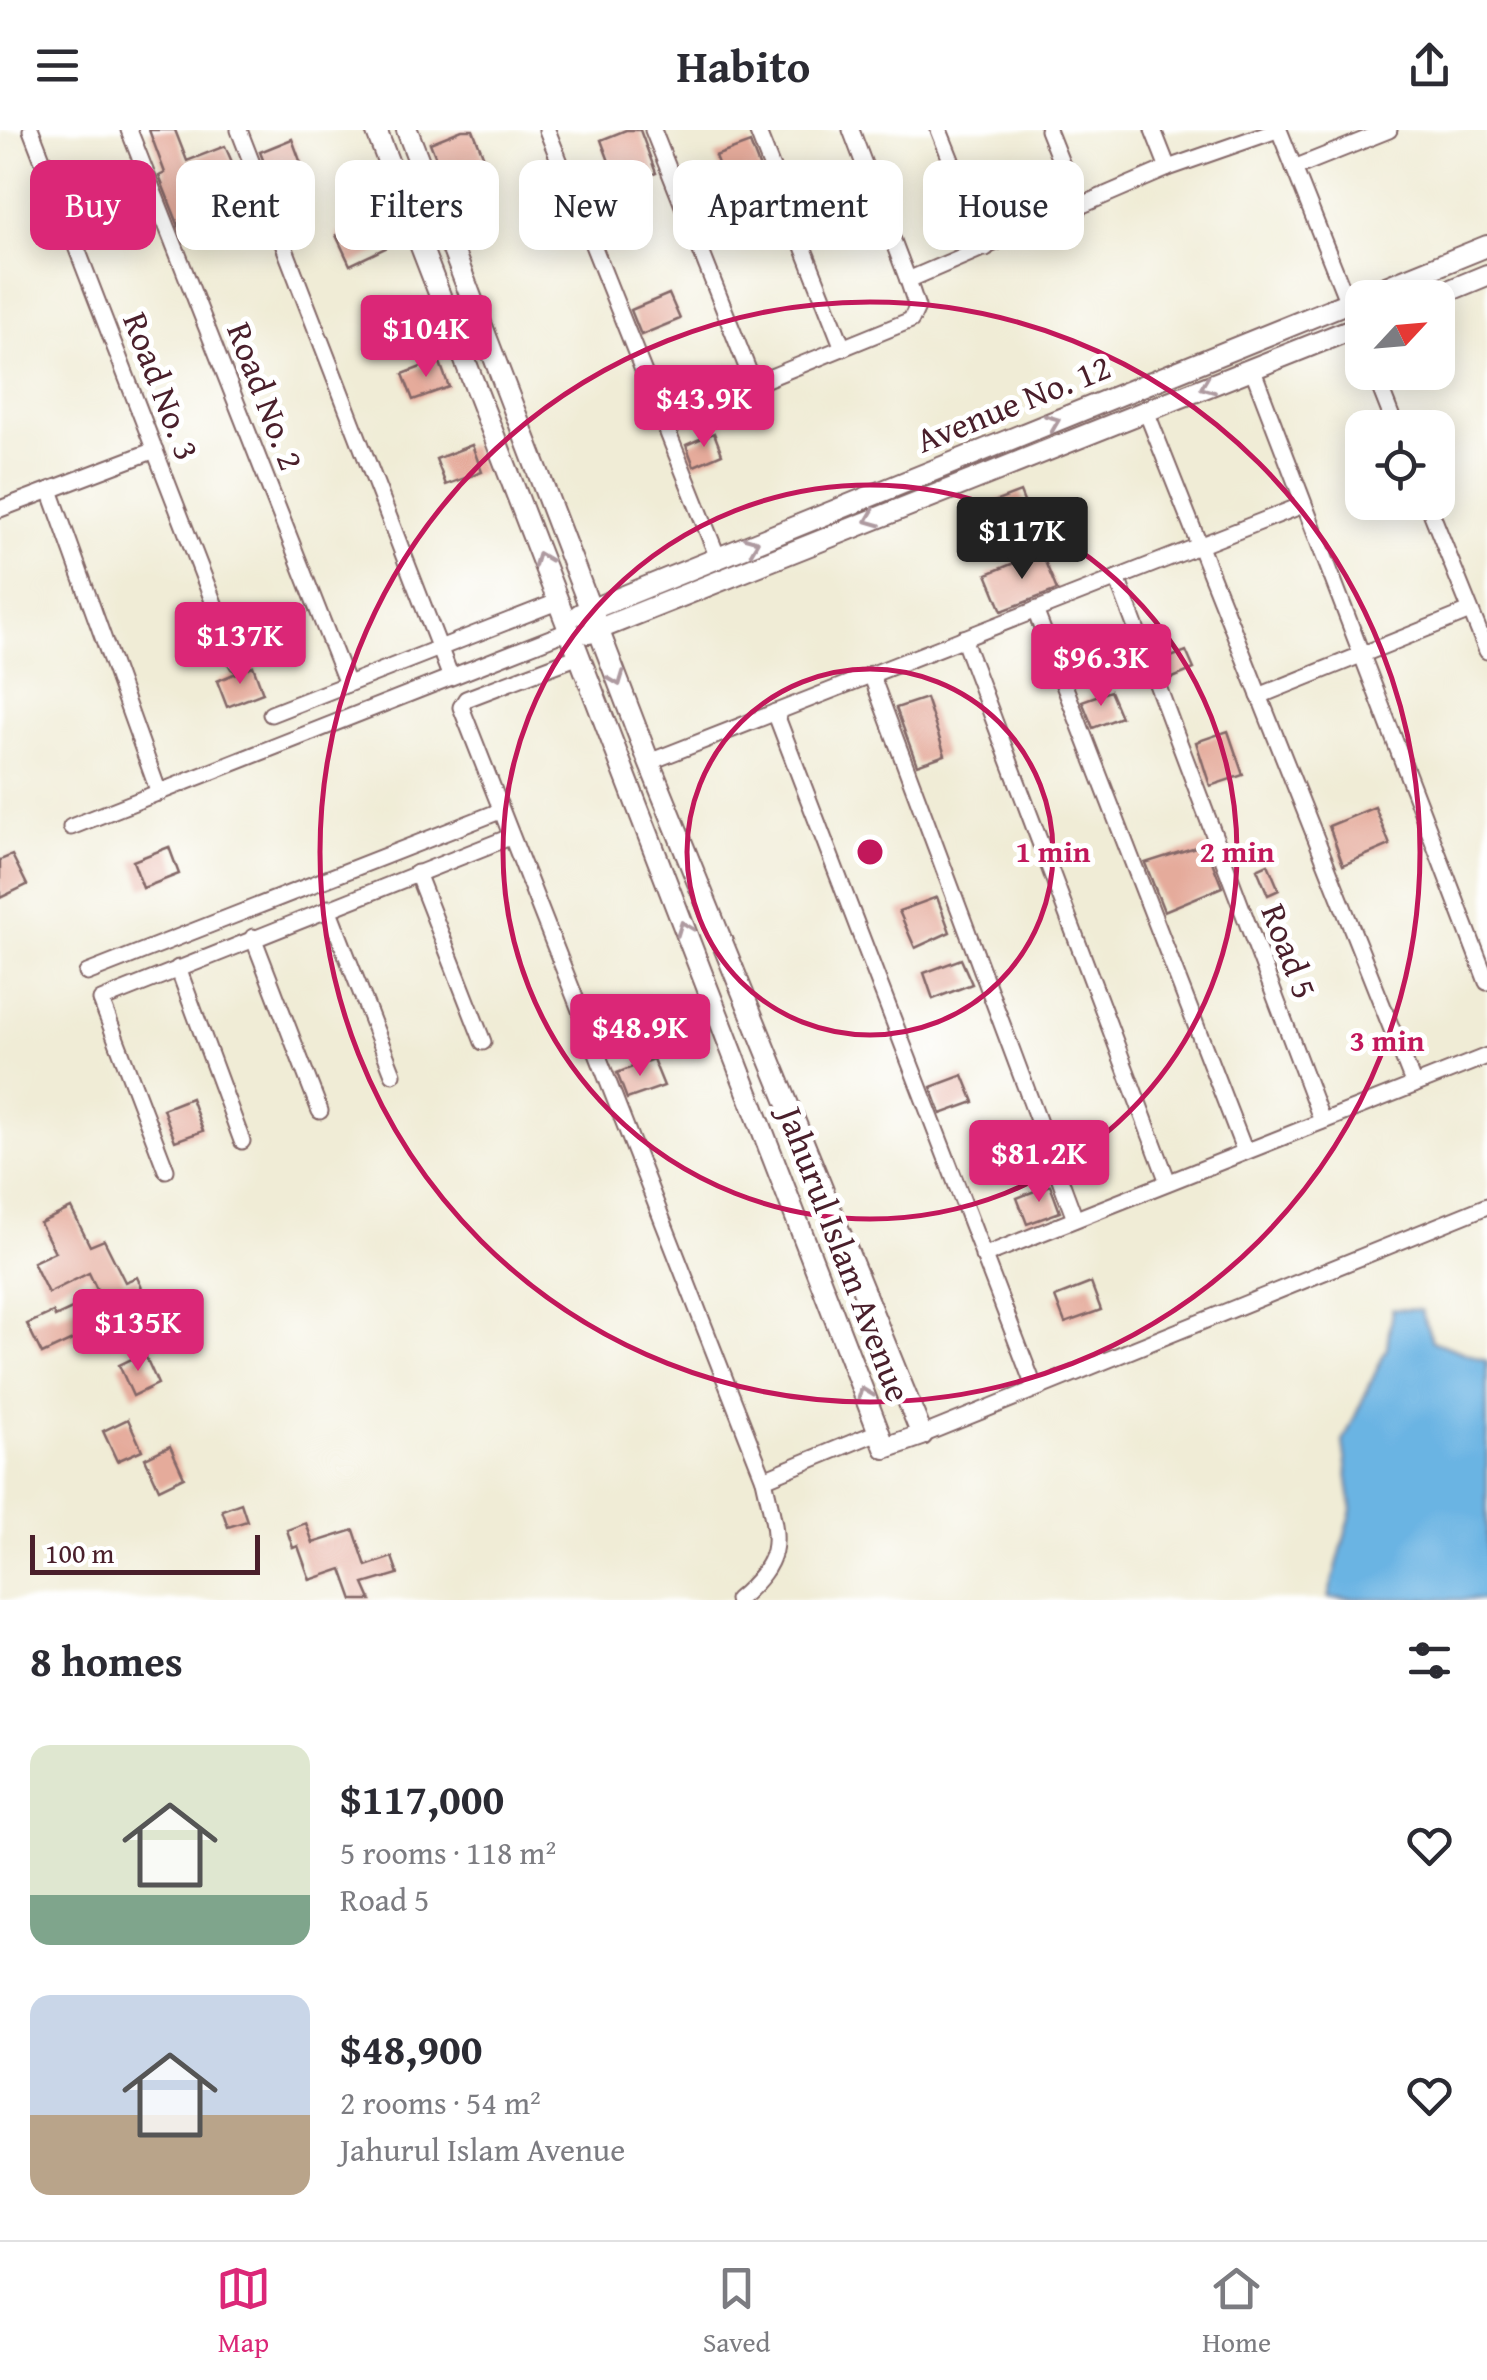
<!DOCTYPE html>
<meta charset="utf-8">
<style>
:root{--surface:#fff;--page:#f7f7f7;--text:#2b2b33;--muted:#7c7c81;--line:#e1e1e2;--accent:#db2777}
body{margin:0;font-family:"Gentium Book Plus",serif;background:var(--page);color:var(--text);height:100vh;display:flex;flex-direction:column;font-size:38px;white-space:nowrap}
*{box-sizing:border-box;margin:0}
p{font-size:32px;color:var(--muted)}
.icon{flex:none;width:55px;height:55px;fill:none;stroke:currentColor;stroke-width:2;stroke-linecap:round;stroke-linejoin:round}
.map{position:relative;height:1470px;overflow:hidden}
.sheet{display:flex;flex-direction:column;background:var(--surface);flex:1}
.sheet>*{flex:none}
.hud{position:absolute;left:30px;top:30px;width:1428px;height:90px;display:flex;gap:20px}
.needle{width:65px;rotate:64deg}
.buttons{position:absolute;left:1345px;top:150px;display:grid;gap:20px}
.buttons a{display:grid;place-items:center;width:110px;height:110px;border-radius:20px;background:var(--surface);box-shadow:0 5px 25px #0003;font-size:50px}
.scale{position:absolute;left:30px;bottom:25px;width:230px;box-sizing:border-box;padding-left:10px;border:5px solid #4a1f2b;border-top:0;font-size:28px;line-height:35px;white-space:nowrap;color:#4a1f2b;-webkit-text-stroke:8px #fff;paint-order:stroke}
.price{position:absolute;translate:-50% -85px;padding:0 22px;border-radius:10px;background:var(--accent);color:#fff;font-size:32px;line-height:65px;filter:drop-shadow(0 2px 5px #0008)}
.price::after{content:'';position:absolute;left:50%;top:60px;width:30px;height:22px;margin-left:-15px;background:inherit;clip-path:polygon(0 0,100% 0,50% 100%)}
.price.active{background:#222;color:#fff}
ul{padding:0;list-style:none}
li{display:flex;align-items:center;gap:30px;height:250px;padding:0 30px}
li span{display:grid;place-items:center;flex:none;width:280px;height:200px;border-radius:20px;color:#555}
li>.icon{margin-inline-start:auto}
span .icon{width:120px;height:120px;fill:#fffc;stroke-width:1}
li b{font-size:42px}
h2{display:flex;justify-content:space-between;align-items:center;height:120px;padding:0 30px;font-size:42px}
.chip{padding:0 35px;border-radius:20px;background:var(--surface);box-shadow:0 5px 25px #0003;font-size:35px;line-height:90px}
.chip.active{background:var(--accent);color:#fff}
header{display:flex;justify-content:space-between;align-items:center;height:130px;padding:0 30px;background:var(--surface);font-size:45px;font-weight:600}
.dock{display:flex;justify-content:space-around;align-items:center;height:140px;border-top:2px solid var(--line);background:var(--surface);font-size:28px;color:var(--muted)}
.dock a{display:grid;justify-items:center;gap:5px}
.dock .active{color:var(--accent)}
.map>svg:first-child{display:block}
</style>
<header><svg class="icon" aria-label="menu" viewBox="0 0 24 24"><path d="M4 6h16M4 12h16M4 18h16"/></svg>Habito<svg class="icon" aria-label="share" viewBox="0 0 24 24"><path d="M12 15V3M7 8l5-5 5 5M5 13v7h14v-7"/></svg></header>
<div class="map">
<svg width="1487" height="1470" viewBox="0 0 1487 1470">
<rect width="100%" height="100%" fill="#fff"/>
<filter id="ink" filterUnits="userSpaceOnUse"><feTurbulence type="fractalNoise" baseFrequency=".01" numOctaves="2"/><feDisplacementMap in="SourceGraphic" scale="20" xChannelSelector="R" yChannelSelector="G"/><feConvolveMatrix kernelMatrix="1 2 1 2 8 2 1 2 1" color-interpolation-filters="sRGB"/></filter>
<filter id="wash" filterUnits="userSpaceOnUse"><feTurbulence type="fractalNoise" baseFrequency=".0048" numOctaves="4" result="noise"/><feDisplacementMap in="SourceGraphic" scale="40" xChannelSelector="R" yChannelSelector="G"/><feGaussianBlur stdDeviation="2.25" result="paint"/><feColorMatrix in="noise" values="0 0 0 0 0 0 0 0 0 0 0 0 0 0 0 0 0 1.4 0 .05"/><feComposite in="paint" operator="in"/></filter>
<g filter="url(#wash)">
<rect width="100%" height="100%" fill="#f0ecd6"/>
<!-- water -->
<polygon fill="#6bb4e3" stroke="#5a6a87" stroke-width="2.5" points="1392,1179 1421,1180 1432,1211 1487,1231 1487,1470 1328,1468 1352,1380 1343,1312 1387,1218"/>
<g id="blocks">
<!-- building -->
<g fill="#e5ab9b">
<polygon points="149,0 175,0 187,31 225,16 250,73 182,104 159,46 165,43"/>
<polygon points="462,0 473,0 495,55 453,71 430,13"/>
<polygon points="626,0 640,0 656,43 619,58 601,10"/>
<polygon points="292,9 302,36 270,48 260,22"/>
<polygon points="750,13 770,64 735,77 715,26"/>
<polygon points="380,84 394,114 350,135 336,105"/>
<polygon points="669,164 680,189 641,205 631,180"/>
<polygon points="439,230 449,257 413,270 403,244"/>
<polygon points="714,303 722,324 694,336 686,315"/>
<polygon points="472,315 482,342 446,355 436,329"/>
<polygon points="1020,362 1031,389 994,402 984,376"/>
<polygon points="1041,422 1057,460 1002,481 987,444"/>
<polygon points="1084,506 1094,530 1070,540 1060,514"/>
<polygon points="1186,521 1194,539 1168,550 1161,531"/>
<polygon points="253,536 263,563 227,577 217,551"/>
<polygon points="1110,561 1121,587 1093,598 1082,571"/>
<polygon points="926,568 945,625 917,635 896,578"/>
<polygon points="1228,601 1243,645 1210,656 1196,612"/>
<polygon points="1375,677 1390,715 1343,735 1329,696"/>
<polygon points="1205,714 1222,757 1164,781 1145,733"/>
<polygon points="169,717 179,744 143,758 133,731"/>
<polygon points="12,725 27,755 0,768 0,730"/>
<polygon points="1268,734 1279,760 1268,765 1257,739"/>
<polygon points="937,767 950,802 915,818 899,781"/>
<polygon points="961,829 972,854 933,869 924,843"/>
<polygon points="653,929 664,956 627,969 617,943"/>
<polygon points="963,945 974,972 941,984 931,957"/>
<polygon points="191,968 203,1001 175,1011 163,979"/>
<polygon points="1050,1055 1060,1082 1027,1094 1017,1068"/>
<polygon points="71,1078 90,1116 104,1110 125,1152 137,1147 151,1178 88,1209 85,1204 42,1224 27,1194 53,1182 55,1187 100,1166 89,1143 48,1163 33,1132 55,1122 40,1093"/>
<polygon points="1091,1153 1101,1180 1065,1193 1055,1167"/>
<polygon points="144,1223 158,1254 133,1266 119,1235"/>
<polygon points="128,1289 142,1320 117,1331 103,1301"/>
<polygon points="170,1316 184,1347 159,1359 145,1328"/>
<polygon points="241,1373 247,1391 228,1397 222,1380"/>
<polygon points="306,1393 313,1413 354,1400 366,1436 392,1427 398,1444 364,1454 371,1470 353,1470 342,1439 310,1450 298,1416 293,1418 287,1400"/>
</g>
</g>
</g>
<g filter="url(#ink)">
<use href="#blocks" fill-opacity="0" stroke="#846767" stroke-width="2.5"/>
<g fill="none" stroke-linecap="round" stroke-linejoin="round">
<defs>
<g id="minor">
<polyline points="31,0 237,533"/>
<polyline points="129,0 347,554"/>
<polyline points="239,0 450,545"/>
<polyline points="547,0 718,428"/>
<polyline points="653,0 754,255"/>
<polyline points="757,0 843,218"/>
<polyline points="851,0 908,150"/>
<polyline points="939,0 986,118"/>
<polyline points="1048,0 1079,78"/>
<polyline points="1153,0 1168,38"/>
<polyline points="1279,0 1348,173"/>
<polyline points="1294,38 1389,0"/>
<polyline points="1252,238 1487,852"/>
<polyline points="1374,242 1396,298"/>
<polyline points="1146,281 1414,955"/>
<polyline points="663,291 911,190 917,177 908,150 1168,38 1277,0"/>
<polyline points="50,360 159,663"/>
<polyline points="1427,372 1487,521"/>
<polyline points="0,379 155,320"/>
<polyline points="1117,448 1322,991"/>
<polyline points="1035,480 1245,1022"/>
<polyline points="963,508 1168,1052"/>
<path d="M579 526 466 569 461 577 764 1349C777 1409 789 1425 737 1470"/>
<polyline points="871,544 1075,1089"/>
<polyline points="1259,566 1470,481"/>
<polyline points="775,582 1035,1259"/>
<polyline points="271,584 557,472"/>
<polyline points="649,632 1303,375"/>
<polyline points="71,697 568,501"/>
<polyline points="417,743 483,912"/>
<polyline points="328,778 393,944"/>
<polyline points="253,807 320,981"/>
<polyline points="178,838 242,1011"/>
<polyline points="87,843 500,681"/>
<polyline points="166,1040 101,870 510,707"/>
<polyline points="983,1126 1487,926"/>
<polyline points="922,1305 1487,1076"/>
<polyline points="764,1349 878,1302"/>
</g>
<g id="tertiary">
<polyline points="376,0 885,1318 922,1305 649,632 407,0"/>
<polyline points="1431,168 1487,145"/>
<polyline points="580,484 1487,116"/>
<polyline points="589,503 1362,195"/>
</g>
</defs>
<!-- minor casing -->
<use href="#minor" stroke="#846767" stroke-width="19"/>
<!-- tertiary casing -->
<use href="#tertiary" stroke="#846767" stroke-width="24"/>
<!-- minor -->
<use href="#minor" stroke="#fff" stroke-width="15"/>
<!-- tertiary -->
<use href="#tertiary" stroke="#fff" stroke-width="20"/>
</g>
<!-- one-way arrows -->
<defs><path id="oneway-chevron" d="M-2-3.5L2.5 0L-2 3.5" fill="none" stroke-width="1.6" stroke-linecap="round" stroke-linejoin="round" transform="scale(2.5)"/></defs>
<g stroke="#ae9aa0">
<use href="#oneway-chevron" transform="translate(1207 256) rotate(158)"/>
<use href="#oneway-chevron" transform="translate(1053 292) rotate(-22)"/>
<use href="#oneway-chevron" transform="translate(872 389) rotate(158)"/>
<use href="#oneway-chevron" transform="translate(752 414) rotate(-22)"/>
<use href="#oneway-chevron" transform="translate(541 429) rotate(-111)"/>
<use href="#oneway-chevron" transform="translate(617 549) rotate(69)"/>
<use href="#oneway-chevron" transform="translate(684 798) rotate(-111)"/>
<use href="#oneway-chevron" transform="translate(864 1264) rotate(-111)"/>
</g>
</g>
<!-- distance rings -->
<g fill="none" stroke="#c2185b" stroke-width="5">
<circle cx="870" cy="722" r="183"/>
<circle cx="870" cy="722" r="367"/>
<circle cx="870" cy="722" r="550"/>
</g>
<g text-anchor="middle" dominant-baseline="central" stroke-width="10" stroke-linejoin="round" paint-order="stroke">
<!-- street labels -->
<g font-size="35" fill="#4a1f2b" stroke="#fff">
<text transform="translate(162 256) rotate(69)">Road No. 3</text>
<text transform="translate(266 266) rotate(69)">Road No. 2</text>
<text transform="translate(1013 273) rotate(-22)">Avenue No. 12</text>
<text transform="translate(1290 821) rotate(69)">Road 5</text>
<text transform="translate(845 1124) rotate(69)">Jahurul Islam Avenue</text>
</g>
</g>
<circle cx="870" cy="722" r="15" fill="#c2185b" stroke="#fff" stroke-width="5"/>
<g font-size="30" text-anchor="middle" font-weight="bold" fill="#c2185b" stroke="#fff" stroke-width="10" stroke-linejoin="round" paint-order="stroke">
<text x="1053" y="732">1 min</text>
<text x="1237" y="732">2 min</text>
<text x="1387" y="921">3 min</text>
</g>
</svg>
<div class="buttons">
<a><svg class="needle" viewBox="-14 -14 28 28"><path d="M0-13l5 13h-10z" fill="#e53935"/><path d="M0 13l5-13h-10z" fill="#7c7c81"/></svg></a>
<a><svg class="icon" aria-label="locate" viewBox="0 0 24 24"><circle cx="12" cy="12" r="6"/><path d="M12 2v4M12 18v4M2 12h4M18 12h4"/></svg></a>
</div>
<div class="scale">100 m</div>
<b class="price" style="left:426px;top:250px">$104K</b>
<b class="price" style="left:704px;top:320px">$43.9K</b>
<b class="price active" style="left:1022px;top:452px">$117K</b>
<b class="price" style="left:240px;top:557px">$137K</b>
<b class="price" style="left:1101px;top:579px">$96.3K</b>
<b class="price" style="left:640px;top:949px">$48.9K</b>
<b class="price" style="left:1039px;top:1075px">$81.2K</b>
<b class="price" style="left:138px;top:1244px">$135K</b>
<div class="hud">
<a class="chip active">Buy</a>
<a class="chip">Rent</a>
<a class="chip">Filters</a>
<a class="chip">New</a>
<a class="chip">Apartment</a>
<a class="chip">House</a>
</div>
</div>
<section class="sheet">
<h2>8 homes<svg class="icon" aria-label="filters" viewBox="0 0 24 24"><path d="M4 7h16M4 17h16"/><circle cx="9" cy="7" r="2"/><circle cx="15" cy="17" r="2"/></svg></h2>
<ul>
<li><span style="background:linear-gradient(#dfe7d0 75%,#7fa58c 0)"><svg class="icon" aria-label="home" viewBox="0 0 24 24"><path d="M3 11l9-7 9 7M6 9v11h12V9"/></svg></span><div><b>$117,000</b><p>5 rooms · 118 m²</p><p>Road 5</p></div><svg class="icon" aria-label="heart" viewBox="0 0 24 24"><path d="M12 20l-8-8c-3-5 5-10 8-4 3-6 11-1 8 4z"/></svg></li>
<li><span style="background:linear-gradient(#c9d6e8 60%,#b9a48a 0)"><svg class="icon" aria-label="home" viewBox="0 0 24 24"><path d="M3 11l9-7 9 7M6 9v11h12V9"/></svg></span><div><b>$48,900</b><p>2 rooms · 54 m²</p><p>Jahurul Islam Avenue</p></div><svg class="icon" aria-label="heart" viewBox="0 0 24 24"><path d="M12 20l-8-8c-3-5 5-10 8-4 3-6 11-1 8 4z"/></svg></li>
</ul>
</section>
<nav class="dock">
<a class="active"><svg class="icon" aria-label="map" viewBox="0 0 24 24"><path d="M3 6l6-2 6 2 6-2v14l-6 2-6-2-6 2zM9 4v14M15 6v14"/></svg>Map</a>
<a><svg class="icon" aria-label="saved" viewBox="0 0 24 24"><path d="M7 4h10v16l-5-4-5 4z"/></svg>Saved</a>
<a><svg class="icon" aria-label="home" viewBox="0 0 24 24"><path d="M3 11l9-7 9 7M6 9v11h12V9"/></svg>Home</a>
</nav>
